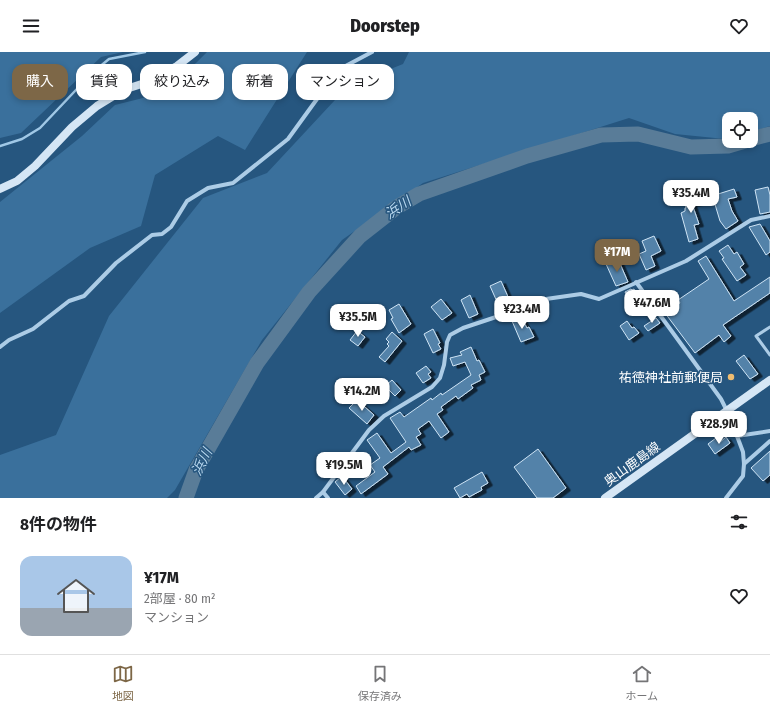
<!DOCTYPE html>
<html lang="ja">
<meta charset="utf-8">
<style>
:root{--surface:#fff;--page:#f2f2f2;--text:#202124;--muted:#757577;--line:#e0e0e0;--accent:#7d6747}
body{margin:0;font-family:"Fira Sans Condensed","Noto Sans JP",sans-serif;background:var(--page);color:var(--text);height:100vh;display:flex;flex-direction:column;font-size:15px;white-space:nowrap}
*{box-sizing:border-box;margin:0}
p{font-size:13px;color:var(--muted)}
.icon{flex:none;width:22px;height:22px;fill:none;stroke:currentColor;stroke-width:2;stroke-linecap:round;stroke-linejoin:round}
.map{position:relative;height:446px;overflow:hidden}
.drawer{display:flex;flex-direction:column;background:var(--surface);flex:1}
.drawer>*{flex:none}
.hud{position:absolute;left:12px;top:12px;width:400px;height:36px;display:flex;gap:8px}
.fabs{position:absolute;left:722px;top:60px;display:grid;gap:8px}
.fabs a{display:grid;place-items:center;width:36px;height:36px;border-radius:8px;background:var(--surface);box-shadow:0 2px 6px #0003;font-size:20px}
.price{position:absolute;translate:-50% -34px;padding:0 9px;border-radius:8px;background:#fff;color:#222;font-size:13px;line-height:26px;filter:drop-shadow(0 1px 2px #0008)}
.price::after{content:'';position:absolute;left:50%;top:24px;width:12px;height:9px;margin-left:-6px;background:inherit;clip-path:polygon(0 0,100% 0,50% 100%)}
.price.current{background:var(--accent);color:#fff}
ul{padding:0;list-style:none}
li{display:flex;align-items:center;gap:12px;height:100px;padding:0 20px}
li span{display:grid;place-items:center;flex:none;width:112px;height:80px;border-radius:12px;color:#555}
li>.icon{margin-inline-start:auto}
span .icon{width:48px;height:48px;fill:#fffc;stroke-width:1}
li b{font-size:17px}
h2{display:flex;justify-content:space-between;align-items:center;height:48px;padding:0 20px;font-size:17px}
.pill{padding:0 14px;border-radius:12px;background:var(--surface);box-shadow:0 2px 6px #0003;font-size:14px;line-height:36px}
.pill.current{background:var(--accent);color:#fff}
header{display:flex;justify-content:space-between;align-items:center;height:52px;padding:0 20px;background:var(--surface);font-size:18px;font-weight:800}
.tabs{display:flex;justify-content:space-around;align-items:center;height:56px;border-top:1px solid var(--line);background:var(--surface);font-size:11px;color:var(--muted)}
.tabs a{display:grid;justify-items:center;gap:2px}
.tabs .current{color:var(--accent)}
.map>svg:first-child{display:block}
</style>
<header><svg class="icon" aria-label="menu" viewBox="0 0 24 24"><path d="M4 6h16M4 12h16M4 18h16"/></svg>Doorstep<svg class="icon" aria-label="heart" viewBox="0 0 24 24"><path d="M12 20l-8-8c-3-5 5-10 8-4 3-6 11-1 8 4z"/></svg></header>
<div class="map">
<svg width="770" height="446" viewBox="0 0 770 446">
<defs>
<filter id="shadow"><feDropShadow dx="4.5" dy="2.5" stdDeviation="0" flood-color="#0009"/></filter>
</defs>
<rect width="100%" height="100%" fill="#26567f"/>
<!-- green -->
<g fill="#3a709c">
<polygon points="0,0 123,0 101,5 21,81 0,86"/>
<polygon points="207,0 307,0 245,98 218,84 155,123 141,174 90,196 0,261 0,150 82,84 115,53 143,46 196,11"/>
<polygon points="409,0 770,0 770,74 751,80 751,67 729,67 729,86 725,87 675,82 629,66 423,131 342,188 262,288 175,438 167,446 0,446 0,403 56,383 109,264 203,146 267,121 348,34 403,12"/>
</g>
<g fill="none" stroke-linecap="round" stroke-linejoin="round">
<!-- stream -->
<polyline stroke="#a0c8e6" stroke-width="2.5" points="0,94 22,87 40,76 92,21 109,7 145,0"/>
<!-- river -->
<g stroke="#597c98" stroke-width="15">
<polyline points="751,87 770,82"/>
<polyline points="186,446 196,418 257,311 309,240 360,184 397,155 419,142 527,104 601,83 638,82 691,95 728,94 745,89"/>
</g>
</g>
<!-- building -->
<g fill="#5282a9" stroke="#cfe4f5" filter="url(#shadow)">
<polygon points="768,135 770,143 770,160 760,162 755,138"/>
<polygon points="687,136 689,142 699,140 701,150 692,152 699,172 694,173 698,187 689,190 681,161 685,159 685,156 686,156 683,137"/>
<polygon points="734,137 737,145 728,147 732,159 738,169 726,177 720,169 714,149 716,149 715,143"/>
<polygon points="760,172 770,189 770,200 766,203 749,175"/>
<polygon points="654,184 661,199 651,204 655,214 646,218 639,202 646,199 642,189"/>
<polygon points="728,193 734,202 737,200 744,212 740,215 746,223 737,229 722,207 724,206 719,199"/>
<polygon points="706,204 734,249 770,225 770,241 723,273 731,284 724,290 719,283 695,301 665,261 680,251 678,248 709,227 698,209"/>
<polygon points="618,207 628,230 616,234 606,212"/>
<polygon points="501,229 509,247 498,252 490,234"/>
<polygon points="631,237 632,238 634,237 641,251 632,255 625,240"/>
<polygon points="470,243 478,262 469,266 461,248"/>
<polygon points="441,247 452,261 442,268 431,255"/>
<polygon points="399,252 411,272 399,281 391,267 393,266 389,258"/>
<polygon points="521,265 527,276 529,275 534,285 521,290 512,269"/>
<polygon points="656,266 660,271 648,279 644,274"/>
<polygon points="627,269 632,276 634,275 639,281 629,288 620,274"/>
<polygon points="433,277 440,291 438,292 441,297 433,301 424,282"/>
<polygon points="357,279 365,285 358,294 350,288"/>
<polygon points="392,280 402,289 385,310 379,305 389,294 387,292 389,290 386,287"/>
<polygon points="471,295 477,309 479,308 485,320 479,323 481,328 471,333 473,336 458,347 456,344 441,355 443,358 437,362 449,380 441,386 429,369 418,377 421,382 416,385 421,393 411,398 409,395 383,415 388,422 361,442 356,434 375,420 370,413 380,406 367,388 377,381 391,401 406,390 390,366 400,360 404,365 431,346 432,348 441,341 442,343 471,323 465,310 453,314 450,306 462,303 460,300"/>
<polygon points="744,303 758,322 750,327 736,309"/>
<polygon points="426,314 431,320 428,322 431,326 423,331 416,321"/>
<polygon points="392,328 401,338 395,344 385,334"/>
<polygon points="357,348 374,363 367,372 349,356"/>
<polygon points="726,385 730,391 715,402 708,392 716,386 719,391"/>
<polygon points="538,397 566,436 553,446 537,446 514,415"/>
<polygon points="770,399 770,423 763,429 751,416"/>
<polygon points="482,420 488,431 481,435 482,438 469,445 467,442 460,446 454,436"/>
<polygon points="342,424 352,437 345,443 335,430"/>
</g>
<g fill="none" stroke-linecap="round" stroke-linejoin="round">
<!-- lane -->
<polyline stroke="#accce6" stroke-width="3" points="770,275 756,284 770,303"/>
<!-- street -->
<g stroke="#accce6" stroke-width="4">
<polyline points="636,230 721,347 727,359 727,367 737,384 743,400 744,412 743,424 726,446"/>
<polyline points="0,295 9,288 33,277 69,249 84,244 116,211 152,183 162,182 171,175 187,149 208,136 233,131 288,87 338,18 372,0"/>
<polyline points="737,384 770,379"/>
<polyline points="744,412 770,389"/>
<polyline points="323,440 328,446"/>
<polyline points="316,446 323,440 369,378 384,364 432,335 440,326 444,313 447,290 450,283 463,276 505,262 525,250 581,242 599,247 686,209 751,168 770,164"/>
</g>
<!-- secondary -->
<g stroke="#d5e6f5" stroke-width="8">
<polyline points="0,137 17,129 35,114 72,75 97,54 123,38 151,29 177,14 195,0"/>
<polyline points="605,446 770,328"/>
</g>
</g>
<!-- markers -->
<circle fill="#efbd71" stroke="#26567f" stroke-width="1.5" cx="731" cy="325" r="4"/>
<g text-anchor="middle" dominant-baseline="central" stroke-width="3" stroke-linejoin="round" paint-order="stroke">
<!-- poi labels -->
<g font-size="13" fill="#fff" stroke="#26567f" text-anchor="end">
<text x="723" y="325">祐徳神社前郵便局</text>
</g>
<!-- street labels -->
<g font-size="13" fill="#fff" stroke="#26567f">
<text transform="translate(632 412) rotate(-36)">奥山鹿島線</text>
</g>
<!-- water labels -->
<g font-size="14" font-style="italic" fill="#b7d6ed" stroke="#26567f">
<text transform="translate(398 156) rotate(-34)">浜川</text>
<text transform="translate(202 410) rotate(-63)">浜川</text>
</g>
</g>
</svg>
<div class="fabs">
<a><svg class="icon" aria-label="locate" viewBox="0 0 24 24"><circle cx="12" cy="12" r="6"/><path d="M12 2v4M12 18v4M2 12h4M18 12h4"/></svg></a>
</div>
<b class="price" style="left:691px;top:162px">¥35.4M</b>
<b class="price current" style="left:617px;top:221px">¥17M</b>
<b class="price" style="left:652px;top:272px">¥47.6M</b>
<b class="price" style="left:522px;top:278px">¥23.4M</b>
<b class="price" style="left:358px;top:286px">¥35.5M</b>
<b class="price" style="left:362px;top:360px">¥14.2M</b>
<b class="price" style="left:719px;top:393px">¥28.9M</b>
<b class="price" style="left:344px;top:434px">¥19.5M</b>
<div class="hud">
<a class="pill current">購入</a>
<a class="pill">賃貸</a>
<a class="pill">絞り込み</a>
<a class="pill">新着</a>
<a class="pill">マンション</a>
</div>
</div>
<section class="drawer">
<h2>8件の物件<svg class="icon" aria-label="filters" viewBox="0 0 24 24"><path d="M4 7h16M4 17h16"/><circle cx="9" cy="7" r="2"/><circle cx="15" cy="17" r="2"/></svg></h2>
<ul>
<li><span style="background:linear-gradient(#a9c7e8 65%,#9aa5b1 0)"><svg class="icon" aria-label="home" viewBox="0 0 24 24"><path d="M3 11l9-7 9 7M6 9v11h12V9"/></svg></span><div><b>¥17M</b><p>2部屋 · 80 m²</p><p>マンション</p></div><svg class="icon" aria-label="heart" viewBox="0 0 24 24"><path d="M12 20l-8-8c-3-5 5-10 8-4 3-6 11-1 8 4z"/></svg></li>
</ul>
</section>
<nav class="tabs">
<a class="current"><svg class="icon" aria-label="map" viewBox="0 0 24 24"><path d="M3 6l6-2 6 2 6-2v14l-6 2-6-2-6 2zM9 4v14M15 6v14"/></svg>地図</a>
<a><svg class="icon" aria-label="saved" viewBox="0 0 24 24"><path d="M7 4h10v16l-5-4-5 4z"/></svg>保存済み</a>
<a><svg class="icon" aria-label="home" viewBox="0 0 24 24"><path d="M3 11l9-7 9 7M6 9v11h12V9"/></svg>ホーム</a>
</nav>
